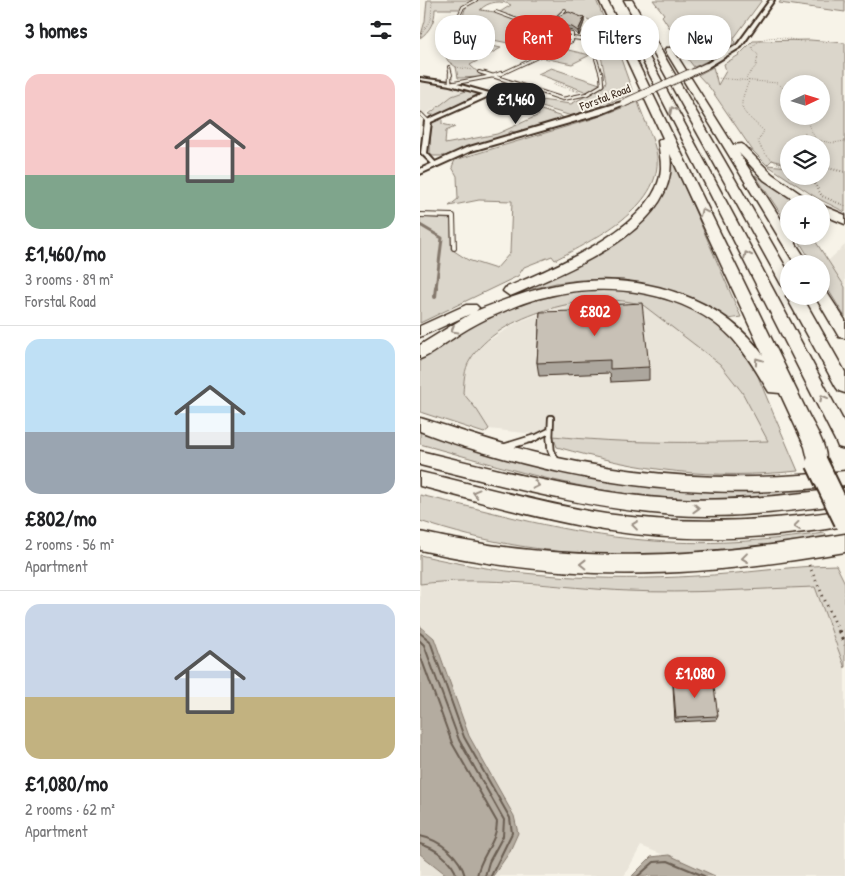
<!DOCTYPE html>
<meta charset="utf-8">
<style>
:root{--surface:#fff;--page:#f2f2f2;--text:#202124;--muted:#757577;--line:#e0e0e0;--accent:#d93025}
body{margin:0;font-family:"Patrick Hand",sans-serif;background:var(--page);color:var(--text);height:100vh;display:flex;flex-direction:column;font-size:19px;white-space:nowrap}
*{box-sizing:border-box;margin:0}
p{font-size:16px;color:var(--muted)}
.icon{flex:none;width:28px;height:28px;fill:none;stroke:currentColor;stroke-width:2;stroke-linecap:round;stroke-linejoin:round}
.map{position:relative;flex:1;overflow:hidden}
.panel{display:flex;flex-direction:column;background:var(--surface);width:420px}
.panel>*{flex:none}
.banner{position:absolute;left:15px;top:15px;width:335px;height:45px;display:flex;gap:10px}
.needle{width:32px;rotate:86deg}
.fabs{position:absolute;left:360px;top:75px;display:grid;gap:10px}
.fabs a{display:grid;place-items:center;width:50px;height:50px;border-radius:50%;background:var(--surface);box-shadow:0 2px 8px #0003;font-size:25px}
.price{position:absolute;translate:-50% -42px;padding:0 11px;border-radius:18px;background:var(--accent);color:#fff;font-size:16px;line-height:32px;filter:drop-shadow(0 1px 2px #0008)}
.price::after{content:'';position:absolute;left:50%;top:30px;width:15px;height:11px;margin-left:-8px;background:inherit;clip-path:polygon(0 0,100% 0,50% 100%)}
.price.on{background:#222;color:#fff}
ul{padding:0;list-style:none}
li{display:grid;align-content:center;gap:10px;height:265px;padding:0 25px}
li+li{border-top:1px solid var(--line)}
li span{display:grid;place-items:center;height:155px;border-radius:15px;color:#555}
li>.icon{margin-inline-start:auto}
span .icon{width:90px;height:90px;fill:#fffc;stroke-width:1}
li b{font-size:21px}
h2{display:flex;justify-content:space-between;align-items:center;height:60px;padding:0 25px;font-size:21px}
.tag{padding:0 18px;border-radius:20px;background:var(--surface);box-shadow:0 2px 8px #0003;font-size:18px;line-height:45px}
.tag.on{background:var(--accent);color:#fff}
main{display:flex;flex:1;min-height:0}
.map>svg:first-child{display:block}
</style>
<main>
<section class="panel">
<h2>3 homes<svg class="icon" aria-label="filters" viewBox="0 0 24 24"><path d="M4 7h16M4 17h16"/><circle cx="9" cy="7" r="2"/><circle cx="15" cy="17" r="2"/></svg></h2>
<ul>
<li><span style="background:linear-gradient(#f6c9c9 65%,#7fa58c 0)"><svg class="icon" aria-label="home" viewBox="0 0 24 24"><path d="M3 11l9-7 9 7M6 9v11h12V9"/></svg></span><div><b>£1,460/mo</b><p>3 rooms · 89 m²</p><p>Forstal Road</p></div></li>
<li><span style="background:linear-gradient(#bfe0f5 60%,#9aa5b1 0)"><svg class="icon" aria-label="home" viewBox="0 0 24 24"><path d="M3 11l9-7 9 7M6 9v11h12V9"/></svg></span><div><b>£802/mo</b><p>2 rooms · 56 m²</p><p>Apartment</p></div></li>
<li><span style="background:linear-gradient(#c9d6e8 60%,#c2b280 0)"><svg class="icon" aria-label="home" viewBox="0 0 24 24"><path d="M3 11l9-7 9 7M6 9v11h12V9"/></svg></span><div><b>£1,080/mo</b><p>2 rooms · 62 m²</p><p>Apartment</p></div></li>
</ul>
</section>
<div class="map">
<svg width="425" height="876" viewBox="0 0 425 876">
<rect width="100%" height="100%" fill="#f7f3e8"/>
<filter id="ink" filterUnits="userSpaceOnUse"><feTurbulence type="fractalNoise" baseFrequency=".02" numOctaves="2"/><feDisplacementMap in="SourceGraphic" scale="10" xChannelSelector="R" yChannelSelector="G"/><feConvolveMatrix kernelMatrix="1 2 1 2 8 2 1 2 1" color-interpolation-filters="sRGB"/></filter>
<g filter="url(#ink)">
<!-- built -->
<g fill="#e9e4d9">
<polygon points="0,79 23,84 49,90 32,96 0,118"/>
<polygon points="425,245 425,286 408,261"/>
<polygon points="175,299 211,301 223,305 270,339 300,364 322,392 348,441 247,443 178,441 69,429 57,410 43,393 44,376 50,360 63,344 98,322 140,306"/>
<polygon points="50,581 209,591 287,591 395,587 425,668 425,876 296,876 221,846 204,876 0,876 0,584"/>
</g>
<!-- green -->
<g fill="#dbd6cb" stroke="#8b8074" fill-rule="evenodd">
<path d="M7 0H52L40 9H15C15 21 10 31 0 38L5 21Z"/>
<path d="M58 0H176L194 42 180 39 170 20 150 13 119 22 108 18 100 20 80 12 91 5C82 0 68 1 60 10L75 12 113 28 87 41 107 45 117 40 140 44 128 51 122 50 49 35 40 39 81 48 50 65 63 77 38 78 36 67 28 61 25 55 30 45H33C36 39 40 32 42 25 45 11 41 7 58 0Z"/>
<polygon points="233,0 342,0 314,38 315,43 292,59 274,67 261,50 268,46 255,36 242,16 244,14"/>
<polygon points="361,0 425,0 425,12 359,3"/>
<path d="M390 40 425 43V212L397 198 347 165 333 151 290 88 278 75 293 67 298 85 306 71 304 64 319 55 333 41ZM369 84H401V116H369ZM369 144H401V176H369V167L347 165 352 160 369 165Z"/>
<polygon points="196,45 213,93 155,117 82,95 151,104 184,86 186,81 181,56"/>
<polygon points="141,46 149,49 148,50 170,55 152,64 119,57"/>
<polygon points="131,68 180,84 179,87 167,92 118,74"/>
<polygon points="49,90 60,93 16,116 9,114 32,96"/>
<path d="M218 102C223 118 235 141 237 156 242 208 172 240 135 260L132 256 104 267 98 276 0 323V217L31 219V249L48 260 76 269 90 253 92 201 59 200 29 206 38 199 37 176 32 167 35 160 172 119Z"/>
<polygon points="121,110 145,118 97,133 91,131 85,136 25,156 13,156 10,154 11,123 22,118 22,124 35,127 26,131 25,144 77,134 119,115 117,111"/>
<path d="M252 158 321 317 308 319 272 298 250 290 215 282 160 280 136 283 90 294 206 236C237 211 249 198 252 158Z"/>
<polygon points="335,175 384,204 369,204 369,226"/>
<polygon points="376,236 392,236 425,287 425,317 401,278 401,264 393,264"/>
<path d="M186 288C239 294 296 308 328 356 335 366 339 380 344 391 355 418 367 445 378 471 291 480 221 471 137 447L133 436C205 444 276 443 348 441L322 392 300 364 223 305C174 289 77 314 50 360 44 369 44 382 43 393L57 410 69 429 64 433 0 412V358L5 354 70 315 127 294Z"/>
<path d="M0 431C132 467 246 506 386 488L388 494C328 499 269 502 210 494 138 485 69 463 0 444Z"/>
<path d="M0 495C74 512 147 534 223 540 284 546 344 541 405 533L407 537C271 562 132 566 0 521Z"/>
<path d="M0 555C91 577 183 582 276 576 323 574 369 566 416 565L425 583V668L395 587C333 589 270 594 208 591 140 588 69 575 0 584Z"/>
</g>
<!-- water -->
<g fill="#b4aca0" stroke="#84786c">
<polygon points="0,626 14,638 49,736 94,816 98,833 89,853 73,876 28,876 0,854"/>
<polygon points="249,855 295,876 212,876 231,857"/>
</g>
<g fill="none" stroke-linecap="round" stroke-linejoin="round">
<!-- shore -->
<g stroke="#6b5e52" stroke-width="2">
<polyline points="0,633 10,641 44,737 90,818 92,833 71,876"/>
<polyline points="0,641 4,645 39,740 84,820 83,836 69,862 65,876"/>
<path d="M0 655 32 743 77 822C77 843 60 856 57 876"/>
<path d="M0 836C20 840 40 856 45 876"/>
<path d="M0 844C15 848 32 860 37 876"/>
<polyline points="218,876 234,862 248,861 284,876"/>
</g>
<!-- stream-far1 -->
<polyline stroke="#84786c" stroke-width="3" points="0,225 22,238 16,288"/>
<!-- stream -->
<polyline stroke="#84786c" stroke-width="4" points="15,297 16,287"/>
<defs>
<g id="service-far4">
<polyline points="76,12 111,25"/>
<polyline points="32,31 43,7 56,0"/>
<polyline points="153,38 189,43"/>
<polyline points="176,59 181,75"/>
<polyline points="29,67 31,75"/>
<polyline points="59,72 68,75"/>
<polyline points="79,75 152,41 152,34 111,25 134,20 145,10"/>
</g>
<g id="service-far3">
<polyline points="30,73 30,84 73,76 143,99 167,94 182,85 181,73"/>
<polyline points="64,73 73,76 81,73"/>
<polyline points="1,114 8,121"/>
</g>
<polyline id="service-far2" points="0,215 33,216 34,248"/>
<g id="service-far1">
<polyline points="111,440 129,431"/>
<polyline points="130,440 131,418"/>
</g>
<g id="service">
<polyline points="130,438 131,450 136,461"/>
<polyline points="85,447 114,438"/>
</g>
<polygon id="minor" points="0,78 30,82 87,98 84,100 69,96 11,122 7,153 17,164 14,166 1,153 5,121 63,94 30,85 0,80"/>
<g id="tertiary">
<polygon points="350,0 354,0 321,47 288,67 284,67 284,65 317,45"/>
<polygon points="202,102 207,103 181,114 51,151 0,174 0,169 46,148"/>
</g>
<g id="trunk">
<path d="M0 418C37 429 74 442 112 452 216 478 319 483 425 471V485C306 500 198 490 83 458 55 450 27 442 0 431Z"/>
<path d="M0 451C84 471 168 494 254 499 312 502 368 495 425 488V504C368 511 312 519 254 515 168 509 84 486 0 465Z"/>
<path d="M0 472C62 486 123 504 186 514 266 525 345 522 425 510V526C345 540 264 543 184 530 122 520 61 502 0 486Z"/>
<path d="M0 532C146 565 278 559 425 534V552C276 578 148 584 0 550Z"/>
</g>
<g id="motorway">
<path d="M179 0H187L388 414C395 428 412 453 404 468L397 471 390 468 385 447 360 393 349 392C338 374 327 355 313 339 266 290 187 281 125 297 105 301 87 310 68 318 56 324 43 331 32 339 22 345 12 355 0 359V345L50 314 0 337V326L46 305H56L59 308 56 311C88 298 121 286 155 282 225 274 302 297 343 355L250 154C261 228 149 270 95 294L90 296 83 291 85 288C130 269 239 226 241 168 241 159 239 150 238 141L243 138Z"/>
<polygon points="204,0 212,0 369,273 369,290 362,286"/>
<polygon points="218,41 222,44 425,424 425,449 418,447 416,442 214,44"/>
<polygon points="246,48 252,48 313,145 322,144 352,174 395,204 380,204 344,180 319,153 369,232 369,236 371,236 389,264 375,264 245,50"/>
<polygon points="401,205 425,215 425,224 401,214"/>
<polygon points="401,289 406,291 425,320 425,338 419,337 395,296 401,296"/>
<polygon points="369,293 369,296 382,296 425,372 425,393 419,391 416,387 366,296"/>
</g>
</defs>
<!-- service-far4 casing -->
<use href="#service-far4" stroke="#3b2a1e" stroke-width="4"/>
<!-- service-far3 casing -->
<use href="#service-far3" stroke="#3b2a1e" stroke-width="4.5"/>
<!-- service-far2 casing -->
<use href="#service-far2" stroke="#3b2a1e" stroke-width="6"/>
<!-- service-far1 casing -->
<use href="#service-far1" stroke="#3b2a1e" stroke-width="8"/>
<!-- service casing -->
<use href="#service" stroke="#3b2a1e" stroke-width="9"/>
<!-- minor casing -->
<use href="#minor" stroke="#3b2a1e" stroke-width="4"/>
<!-- tertiary casing -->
<use href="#tertiary" stroke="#3b2a1e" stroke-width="4"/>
<!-- trunk casing -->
<use href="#trunk" stroke="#3b2a1e" stroke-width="3"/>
<!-- motorway casing -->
<use href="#motorway" stroke="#3b2a1e" stroke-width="3"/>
<!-- path-far3 -->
<g stroke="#3b2a1e" stroke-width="1" stroke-dasharray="0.5 2" stroke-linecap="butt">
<polyline points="61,10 70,11"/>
<polyline points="0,36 11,19 12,0"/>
<polyline points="109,39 126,37"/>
<polyline points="86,41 107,31"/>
<polyline points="120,48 110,46 120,41 128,43"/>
<polyline points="36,67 53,70"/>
<polyline points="295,71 296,78 358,83 365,90 369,100"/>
<polygon points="136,82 159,91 159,92 133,84"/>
<polyline points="93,100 135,114"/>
<polyline points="384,116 396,140 413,143 425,141"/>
<polyline points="384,144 385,132"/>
<polyline points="401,167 409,169"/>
<path d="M369 168C354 163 344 156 338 141L344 131C321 109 316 112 329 81L326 78 336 66 338 55 332 48C344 31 367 39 385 42"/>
</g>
<!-- path-far2 -->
<g stroke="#3b2a1e" stroke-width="2" stroke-dasharray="0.5 2.5" stroke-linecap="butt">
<polyline points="367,167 369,168"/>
<polyline points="403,167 425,172"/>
<polyline points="390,176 402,196 425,206"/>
</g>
<!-- path-far1 -->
<polyline stroke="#3b2a1e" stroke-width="3" stroke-dasharray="1 4.5" stroke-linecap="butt" points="389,565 419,632"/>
<!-- path -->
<polyline stroke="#3b2a1e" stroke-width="4" stroke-dasharray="2 5.5" stroke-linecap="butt" points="419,631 425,645"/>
<!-- service-far4 -->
<use href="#service-far4" stroke="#f7f3e8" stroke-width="2"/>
<!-- service-far3 -->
<use href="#service-far3" stroke="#f7f3e8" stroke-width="2.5"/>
<!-- service-far2 -->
<use href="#service-far2" stroke="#f7f3e8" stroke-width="4"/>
<!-- service-far1 -->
<use href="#service-far1" stroke="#f7f3e8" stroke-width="4.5"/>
<!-- service -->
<use href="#service" stroke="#f7f3e8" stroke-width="5.5"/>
<!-- minor -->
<use href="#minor" fill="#f7f3e8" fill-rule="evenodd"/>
<!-- tertiary -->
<use href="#tertiary" fill="#f7f3e8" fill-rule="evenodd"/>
<!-- trunk -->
<use href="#trunk" fill="#f7f3e8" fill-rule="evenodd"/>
<!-- motorway -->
<use href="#motorway" fill="#f7f3e8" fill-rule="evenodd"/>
<defs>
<polyline id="tertiary-bridge-far1" points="267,75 286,66"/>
<polyline id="tertiary-bridge" points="204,103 270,73"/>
<polyline id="motorway-bridge" points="397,463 425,521"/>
</defs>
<!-- tertiary-bridge-far1 casing -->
<use href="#tertiary-bridge-far1" stroke="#3b2a1e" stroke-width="8" stroke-linecap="butt"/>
<!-- tertiary-bridge casing -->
<use href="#tertiary-bridge" stroke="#3b2a1e" stroke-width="9" stroke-linecap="butt"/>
<!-- motorway-bridge casing -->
<use href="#motorway-bridge" stroke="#3b2a1e" stroke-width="25" stroke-linecap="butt"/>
<!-- tertiary-bridge-far1 -->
<use href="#tertiary-bridge-far1" stroke="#f7f3e8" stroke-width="5.5"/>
<!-- tertiary-bridge -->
<use href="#tertiary-bridge" stroke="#f7f3e8" stroke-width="7"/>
<!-- motorway-bridge -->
<use href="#motorway-bridge" stroke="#f7f3e8" stroke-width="21"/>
</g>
<!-- wall -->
<g fill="#aca69d" stroke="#3b2a1e">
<polygon points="164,18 164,22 159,36 153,31 124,25 124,21"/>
<polygon points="120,312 229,367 229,380 191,382 190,373 119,376 117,363"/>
<polygon points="253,681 298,716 296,720 255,722 253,686"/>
</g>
<!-- shaded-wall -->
<polygon fill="#8c877f" stroke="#3b2a1e" points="164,18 164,22 159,36 158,31"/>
<!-- building -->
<g fill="#c8c1b6" stroke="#3b2a1e">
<polygon points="149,12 164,18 158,31 152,27 124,21"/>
<polygon points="222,303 229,367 190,369 190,360 117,363 120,312 186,310 186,305"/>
<polygon points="293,680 298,716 256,718 253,681"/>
</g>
<!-- one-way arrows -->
<defs><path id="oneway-chevron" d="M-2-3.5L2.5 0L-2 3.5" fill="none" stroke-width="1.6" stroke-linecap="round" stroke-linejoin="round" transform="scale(1.25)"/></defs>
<g stroke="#998e83">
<use href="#oneway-chevron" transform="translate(253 110) rotate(-117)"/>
<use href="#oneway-chevron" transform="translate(283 212) rotate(-115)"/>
<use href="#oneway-chevron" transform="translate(327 255) rotate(-117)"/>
<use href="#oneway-chevron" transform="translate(34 330) rotate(149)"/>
<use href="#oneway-chevron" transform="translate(338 361) rotate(-126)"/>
<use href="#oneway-chevron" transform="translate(403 398) rotate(-118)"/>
<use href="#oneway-chevron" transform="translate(116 485) rotate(12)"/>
<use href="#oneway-chevron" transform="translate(56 493) rotate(-165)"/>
<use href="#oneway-chevron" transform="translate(276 508) rotate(2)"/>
<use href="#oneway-chevron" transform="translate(215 525) rotate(-173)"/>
<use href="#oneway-chevron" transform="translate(377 526) rotate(173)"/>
<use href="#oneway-chevron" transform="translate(325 558) rotate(173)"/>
<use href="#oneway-chevron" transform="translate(163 564) rotate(-179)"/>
</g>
</g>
<g text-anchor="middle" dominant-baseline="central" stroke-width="4" stroke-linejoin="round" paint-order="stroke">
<!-- far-street labels -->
<g font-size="12" fill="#3b2a1e" stroke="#f7f3e8">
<text transform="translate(185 97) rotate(-21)">Forstal Road</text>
</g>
</g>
</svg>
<div class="fabs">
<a><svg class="needle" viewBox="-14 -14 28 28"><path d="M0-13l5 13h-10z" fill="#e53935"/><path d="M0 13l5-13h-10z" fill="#757577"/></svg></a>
<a><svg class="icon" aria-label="layers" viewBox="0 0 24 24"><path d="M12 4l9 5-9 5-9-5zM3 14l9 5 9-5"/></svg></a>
<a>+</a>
<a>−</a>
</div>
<b class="price on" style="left:96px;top:125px">£1,460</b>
<b class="price" style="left:175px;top:337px">£802</b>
<b class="price" style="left:275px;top:699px">£1,080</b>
<div class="banner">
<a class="tag">Buy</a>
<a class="tag on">Rent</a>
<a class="tag">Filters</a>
<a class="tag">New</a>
</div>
</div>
</main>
